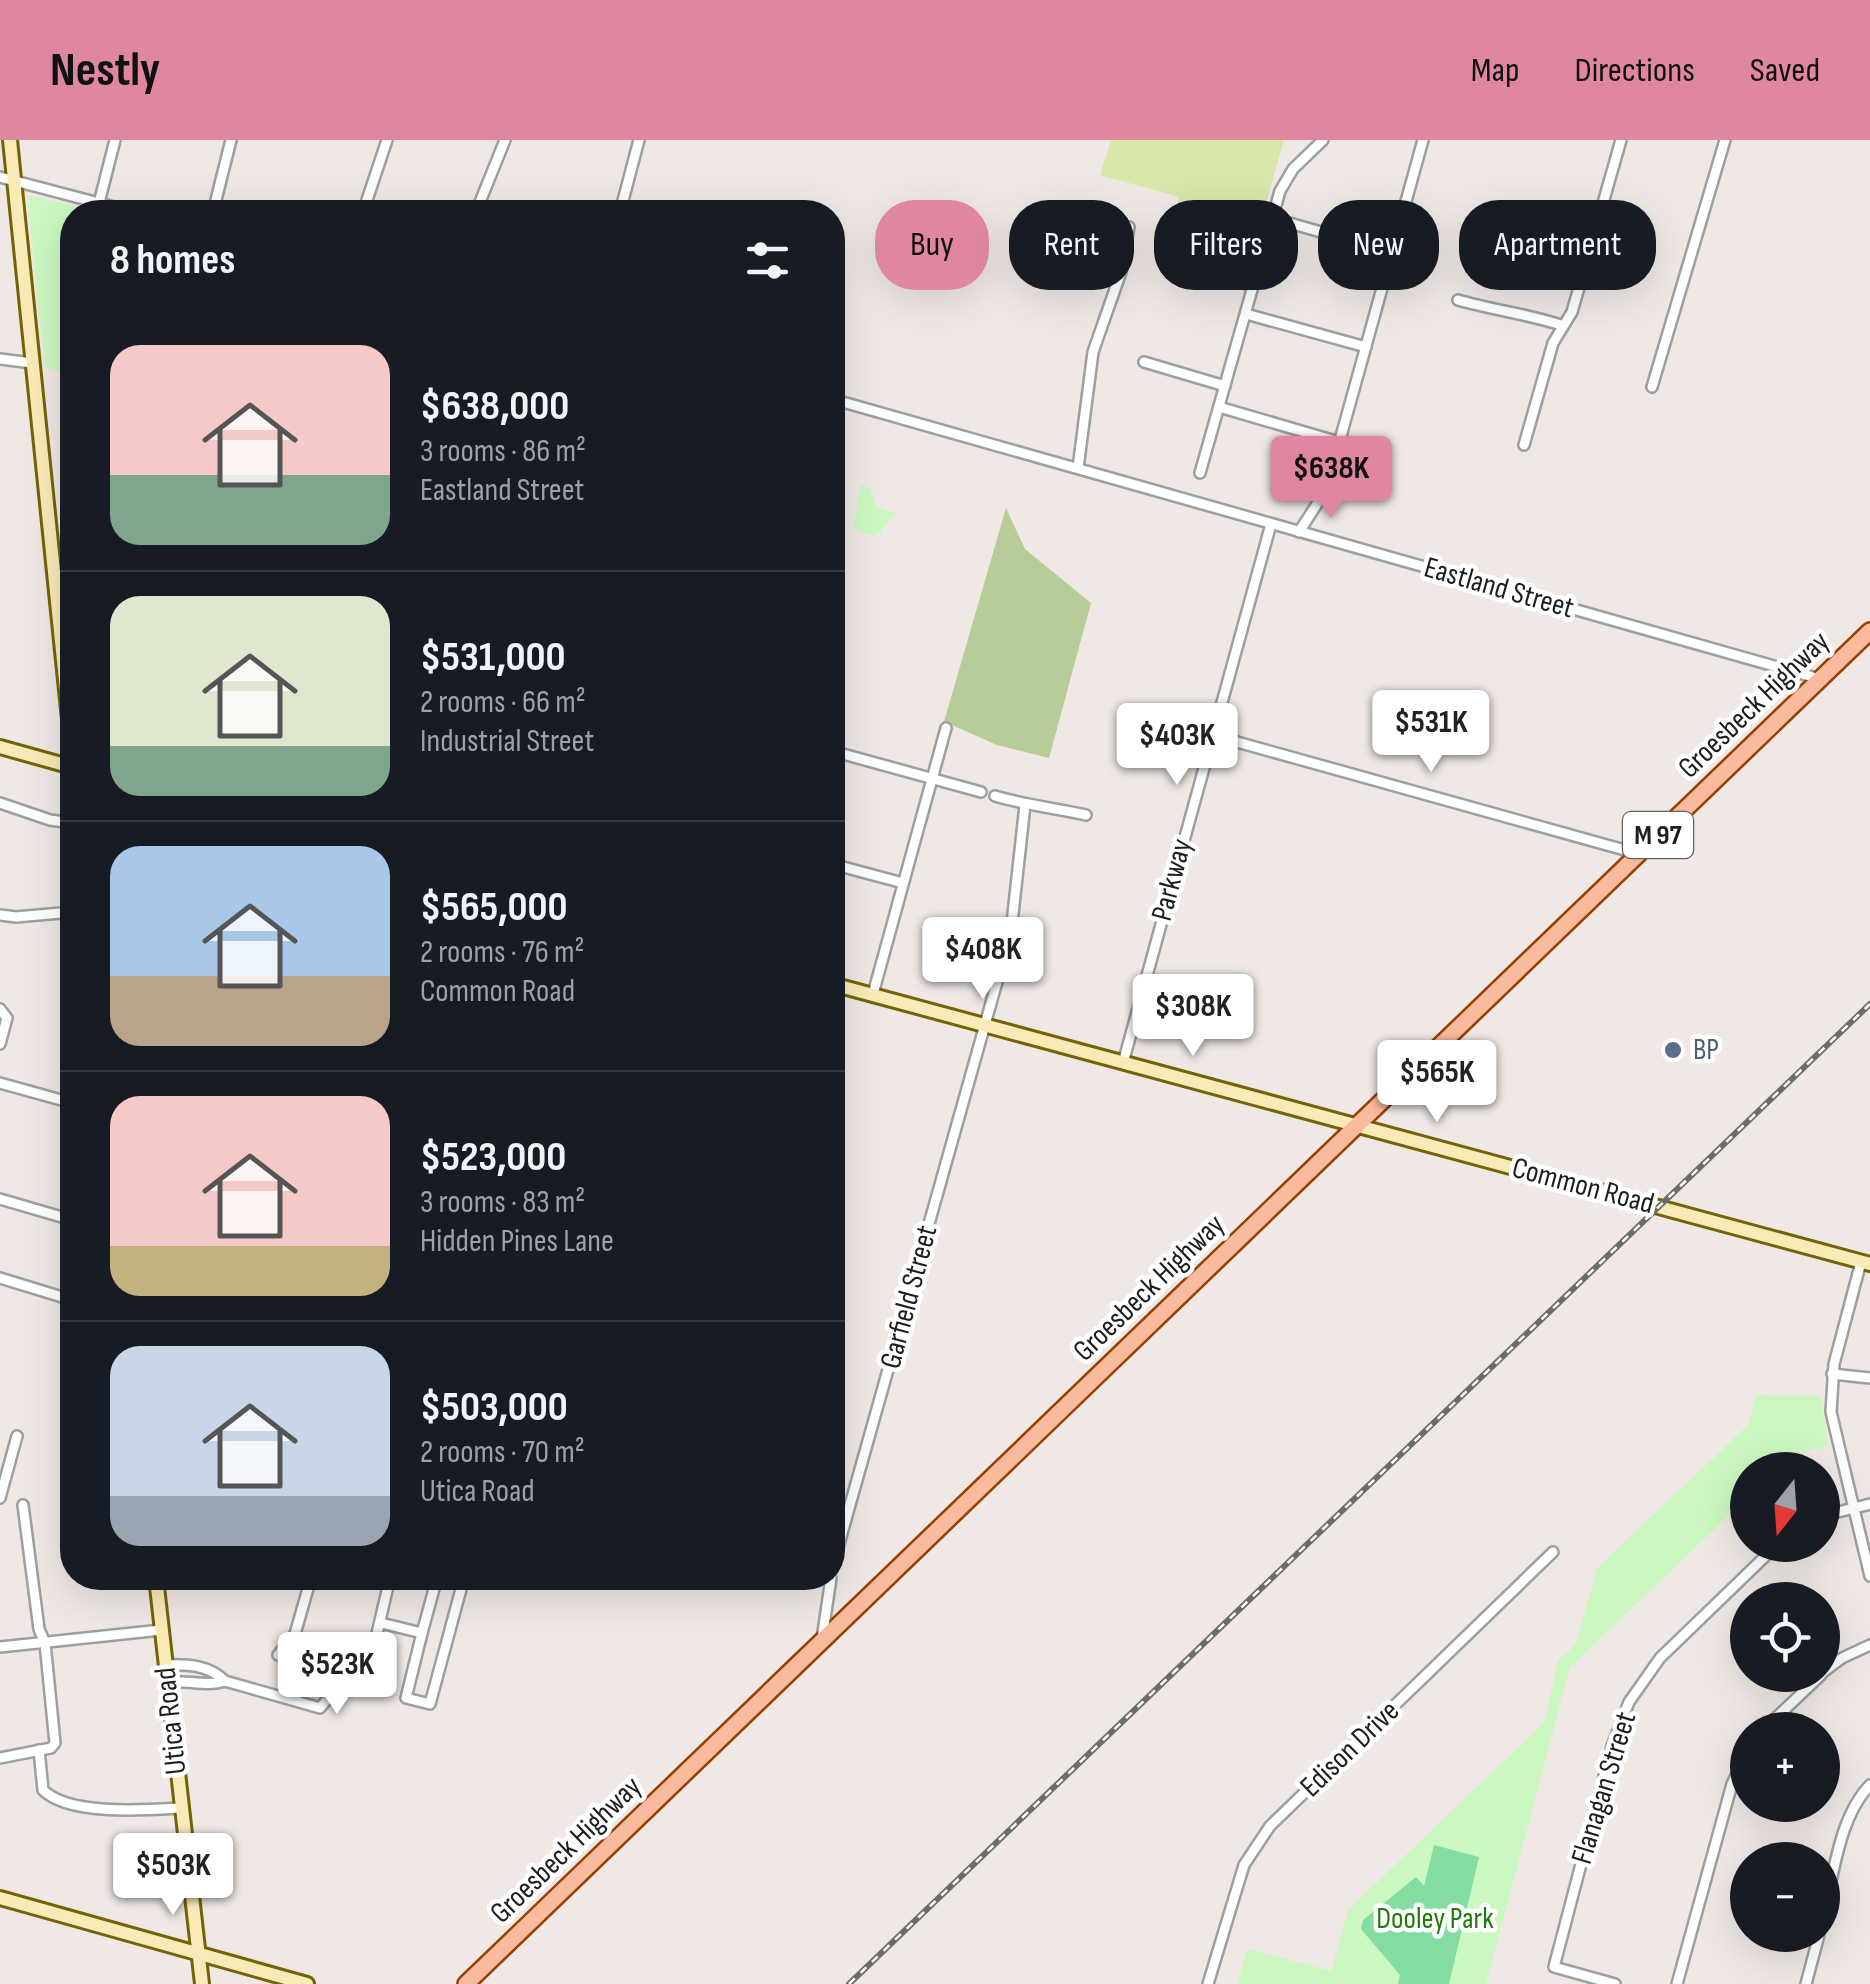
<!DOCTYPE html>
<meta charset="utf-8">
<style>
:root{--surface:#171b24;--page:#20242c;--text:#f1f3f6;--muted:#9ea1a6;--line:#363941;--accent:#df87a0}
body{margin:0;font-family:"Sofia Sans Condensed",sans-serif;background:var(--page);color:var(--text);height:100vh;display:flex;flex-direction:column;font-size:38px;white-space:nowrap}
*{box-sizing:border-box;margin:0}
p{font-size:32px;color:var(--muted)}
.icon{flex:none;width:55px;height:55px;fill:none;stroke:currentColor;stroke-width:2;stroke-linecap:round;stroke-linejoin:round}
.map{position:relative;flex:1;overflow:hidden}
.side{position:absolute;left:60px;top:60px;width:785px;height:1390px;display:flex;flex-direction:column;background:var(--surface);border-radius:40px;box-shadow:0 10px 40px #0002}
.side>*{flex:none}
.top-card{position:absolute;left:875px;top:60px;width:845px;height:90px;display:flex;gap:20px}
.needle{width:65px;rotate:197deg}
.controls{position:absolute;left:1730px;top:1312px;display:grid;gap:20px}
.controls a{display:grid;place-items:center;width:110px;height:110px;border-radius:50%;background:var(--surface);box-shadow:0 10px 40px #0002;font-size:50px}
.price{position:absolute;translate:-50% -85px;padding:0 22px;border-radius:10px;background:#fff;color:#222;font-size:32px;line-height:65px;filter:drop-shadow(0 2px 5px #0008)}
.price::after{content:'';position:absolute;left:50%;top:60px;width:30px;height:22px;margin-left:-15px;background:inherit;clip-path:polygon(0 0,100% 0,50% 100%)}
.price.on{background:var(--accent);color:#111}
ul{padding:0;list-style:none}
li{display:flex;align-items:center;gap:30px;height:250px;padding:0 50px}
li+li{border-top:2px solid var(--line)}
li span{display:grid;place-items:center;flex:none;width:280px;height:200px;border-radius:30px;color:#555}
li>.icon{margin-inline-start:auto}
span .icon{width:120px;height:120px;fill:#fffc;stroke-width:1}
li b{font-size:42px}
h2{display:flex;justify-content:space-between;align-items:center;height:120px;padding:0 50px;font-size:42px}
.chip{padding:0 35px;border-radius:40px;background:var(--surface);box-shadow:0 10px 40px #0002;font-size:35px;line-height:90px}
.chip.on{background:var(--accent);color:#111}
header{display:flex;align-items:center;gap:60px;box-sizing:border-box;height:140px;padding:0 50px;background:var(--accent);color:#111}
header strong{font-size:48px}
nav{display:flex;gap:55px;margin-inline-start:auto;font-size:35px}
.map>svg:first-child{display:block}
</style>
<header>
<strong>Nestly</strong>
<nav><a>Map</a><a>Directions</a><a>Saved</a></nav>
</header>
<div class="map">
<svg width="1870" height="1844" viewBox="0 0 1870 1844">
<rect width="100%" height="100%" fill="#efe8e4"/>
<!-- grass -->
<polygon fill="#d8e8aa" points="1111,0 1284,0 1258,91 1177,71 1179,57 1100,35"/>
<!-- forest -->
<polygon fill="#b6cd99" points="1006,368 1025,409 1091,463 1049,618 997,605 952,585 943,585"/>
<!-- park -->
<g fill="#cbf8c1">
<polygon points="27,55 100,72 72,72 72,235 45,227"/>
<polygon points="861,345 870,348 876,367 896,373 875,397 853,388"/>
<polygon points="1756,1255 1821,1256 1828,1306 1793,1314 1777,1330 1748,1330 1747,1358 1570,1527 1486,1844 1238,1844 1247,1809 1331,1831 1349,1769 1544,1583 1558,1521 1576,1504 1597,1428 1748,1285"/>
</g>
<!-- pitch -->
<polygon fill="#83dda3" points="1434,1705 1479,1717 1449,1844 1398,1844 1400,1835 1361,1789 1363,1780 1416,1737 1424,1746"/>
<g fill="none" stroke-linecap="round" stroke-linejoin="round">
<defs>
<g id="street">
<polyline points="0,37 133,72"/>
<polyline points="99,63 115,0"/>
<polyline points="213,72 231,0"/>
<polyline points="363,72 387,0"/>
<polyline points="476,72 505,0"/>
<polyline points="620,72 639,0"/>
<polyline points="1272,78 1391,112"/>
<polyline points="1171,121 1253,146"/>
<path d="M1458 160C1493 170 1527 174 1561 185"/>
<polyline points="1246,174 1366,207"/>
<polyline points="0,219 32,223"/>
<polyline points="1144,222 1225,246"/>
<polyline points="1652,247 1725,0"/>
<polyline points="832,259 1820,539"/>
<polyline points="1219,267 1339,302"/>
<polyline points="1524,305 1553,203 1572,172 1621,0"/>
<polyline points="1078,328 1093,212 1121,132 1129,87"/>
<polyline points="1200,333 1280,51 1293,29 1323,0"/>
<polyline points="1299,392 1324,353 1330,336 1423,0"/>
<polyline points="1212,595 1639,714"/>
<polyline points="832,611 981,652"/>
<path d="M995 656C1025 665 1055 668 1086 675"/>
<polyline points="0,663 50,680 72,683"/>
<polyline points="832,724 903,743"/>
<polyline points="0,775 16,777 72,772"/>
<polyline points="873,854 946,588"/>
<polyline points="0,869 7,878 0,904"/>
<polyline points="1123,923 1271,384"/>
<polyline points="0,943 72,963"/>
<polyline points="0,1059 72,1080"/>
<polyline points="1861,1122 1834,1224 1831,1272 1870,1436"/>
<polyline points="0,1138 72,1160"/>
<polyline points="1832,1234 1870,1238"/>
<polyline points="0,1358 17,1296"/>
<polyline points="1822,1376 1870,1364"/>
<polyline points="832,1429 1011,792 1025,665"/>
<polyline points="381,1483 422,1493 406,1558 430,1564 464,1438"/>
<polyline points="422,1493 437,1438"/>
<polyline points="822,1499 831,1438"/>
<polyline points="0,1507 161,1490"/>
<polyline points="278,1515 295,1494 311,1438"/>
<path d="M165 1525C188 1524 209 1525 225 1541L320 1568 349 1533 370 1523 390 1438"/>
<polyline points="1822,1533 1842,1518 1870,1505"/>
<path d="M167 1542C187 1540 207 1547 225 1541"/>
<polyline points="294,1558 330,1518 337,1515 370,1523"/>
<polyline points="1763,1590 1821,1535"/>
<path d="M39 1610 43 1650C69 1676 146 1670 180 1668"/>
<polyline points="0,1618 51,1608 55,1603 45,1503 39,1489 23,1365"/>
<path d="M1822 1780C1834 1737 1838 1678 1870 1645"/>
<polyline points="1208,1844 1244,1725 1270,1686 1553,1412"/>
<polyline points="1615,1844 1554,1827 1612,1606 1629,1562 1660,1518 1777,1405"/>
<polyline points="1677,1844 1732,1644 1748,1612"/>
<polyline points="1806,1844 1819,1795"/>
</g>
<g id="secondary">
<polyline points="10,0 72,609"/>
<polyline points="0,607 72,627"/>
<polyline points="832,844 1870,1124"/>
<polyline points="156,1438 202,1844"/>
<polyline points="0,1758 307,1844"/>
</g>
<polyline id="primary" points="466,1844 1870,491"/>
</defs>
<!-- street casing -->
<use href="#street" stroke="#9f9f9f" stroke-width="14"/>
<!-- secondary casing -->
<use href="#secondary" stroke="#736307" stroke-width="18"/>
<!-- primary casing -->
<use href="#primary" stroke="#953f03" stroke-width="20"/>
<!-- street -->
<use href="#street" stroke="#fff" stroke-width="9"/>
<!-- secondary -->
<use href="#secondary" stroke="#f8ebb8" stroke-width="12"/>
<!-- primary -->
<use href="#primary" stroke="#faba9d" stroke-width="15"/>
<defs>
<polyline id="rail" points="849,1844 1870,864"/>
</defs>
<!-- rail casing -->
<use href="#rail" stroke="#6c6c6c" stroke-width="6"/>
<!-- rail -->
<use href="#rail" stroke="#fff" stroke-width="2.5" stroke-dasharray="8" stroke-linecap="butt"/>
</g>
<!-- markers -->
<circle fill="#5c6f8a" stroke="#fff" stroke-width="4" cx="1673" cy="910" r="10"/>
<g text-anchor="middle" dominant-baseline="central" stroke-width="9" stroke-linejoin="round" paint-order="stroke">
<!-- shield labels -->
<rect fill="#fff" stroke="#626262" stroke-width="2.5" x="1623" y="672" width="70" height="46" rx="8"/>
<g font-size="28" font-weight="bold" fill="#1e1e1e">
<text x="1658" y="695">M 97</text>
</g>
<!-- street labels -->
<g font-size="30" fill="#1e1e1e" stroke="#fff">
<text transform="translate(1499 448) rotate(16)">Eastland Street</text>
<text transform="translate(1754 565) rotate(-44)">Groesbeck Highway</text>
<text transform="translate(1172 740) rotate(-75)">Parkway</text>
<text transform="translate(1583 1046) rotate(15)">Common Road</text>
<text transform="translate(1149 1148) rotate(-44)">Groesbeck Highway</text>
<text transform="translate(909 1157) rotate(-75)">Garfield Street</text>
<text transform="translate(171 1581) rotate(-96)">Utica Road</text>
<text transform="translate(1350 1609) rotate(-44)">Edison Drive</text>
<text transform="translate(1604 1648) rotate(-73)">Flanagan Street</text>
<text transform="translate(566 1710) rotate(-44)">Groesbeck Highway</text>
</g>
<!-- service labels -->
<g font-size="30" fill="#4e5e75" stroke="#fff" text-anchor="start">
<text x="1693" y="910">BP</text>
</g>
<!-- park labels -->
<g font-size="30" fill="#207a0d" stroke="#fff">
<text x="1435" y="1779">Dooley Park</text>
</g>
</g>
</svg>
<div class="controls">
<a><svg class="needle" viewBox="-14 -14 28 28"><path d="M0-13l5 13h-10z" fill="#e53935"/><path d="M0 13l5-13h-10z" fill="#9ea1a6"/></svg></a>
<a><svg class="icon" aria-label="locate" viewBox="0 0 24 24"><circle cx="12" cy="12" r="6"/><path d="M12 2v4M12 18v4M2 12h4M18 12h4"/></svg></a>
<a>+</a>
<a>−</a>
</div>
<b class="price on" style="left:1331px;top:381px">$638K</b>
<b class="price" style="left:1431px;top:635px">$531K</b>
<b class="price" style="left:1177px;top:648px">$403K</b>
<b class="price" style="left:983px;top:862px">$408K</b>
<b class="price" style="left:1193px;top:919px">$308K</b>
<b class="price" style="left:1437px;top:985px">$565K</b>
<b class="price" style="left:337px;top:1577px">$523K</b>
<b class="price" style="left:173px;top:1778px">$503K</b>
<div class="top-card">
<a class="chip on">Buy</a>
<a class="chip">Rent</a>
<a class="chip">Filters</a>
<a class="chip">New</a>
<a class="chip">Apartment</a>
</div>
<section class="side">
<h2>8 homes<svg class="icon" aria-label="filters" viewBox="0 0 24 24"><path d="M4 7h16M4 17h16"/><circle cx="9" cy="7" r="2"/><circle cx="15" cy="17" r="2"/></svg></h2>
<ul>
<li><span style="background:linear-gradient(#f6c9c9 65%,#7fa58c 0)"><svg class="icon" aria-label="home" viewBox="0 0 24 24"><path d="M3 11l9-7 9 7M6 9v11h12V9"/></svg></span><div><b>$638,000</b><p>3 rooms · 86 m²</p><p>Eastland Street</p></div></li>
<li><span style="background:linear-gradient(#dfe7d0 75%,#7fa58c 0)"><svg class="icon" aria-label="home" viewBox="0 0 24 24"><path d="M3 11l9-7 9 7M6 9v11h12V9"/></svg></span><div><b>$531,000</b><p>2 rooms · 66 m²</p><p>Industrial Street</p></div></li>
<li><span style="background:linear-gradient(#a9c7e8 65%,#b9a48a 0)"><svg class="icon" aria-label="home" viewBox="0 0 24 24"><path d="M3 11l9-7 9 7M6 9v11h12V9"/></svg></span><div><b>$565,000</b><p>2 rooms · 76 m²</p><p>Common Road</p></div></li>
<li><span style="background:linear-gradient(#f6c9c9 75%,#c2b280 0)"><svg class="icon" aria-label="home" viewBox="0 0 24 24"><path d="M3 11l9-7 9 7M6 9v11h12V9"/></svg></span><div><b>$523,000</b><p>3 rooms · 83 m²</p><p>Hidden Pines Lane</p></div></li>
<li><span style="background:linear-gradient(#c9d6e8 75%,#9aa5b1 0)"><svg class="icon" aria-label="home" viewBox="0 0 24 24"><path d="M3 11l9-7 9 7M6 9v11h12V9"/></svg></span><div><b>$503,000</b><p>2 rooms · 70 m²</p><p>Utica Road</p></div></li>
</ul>
</section>
</div>
